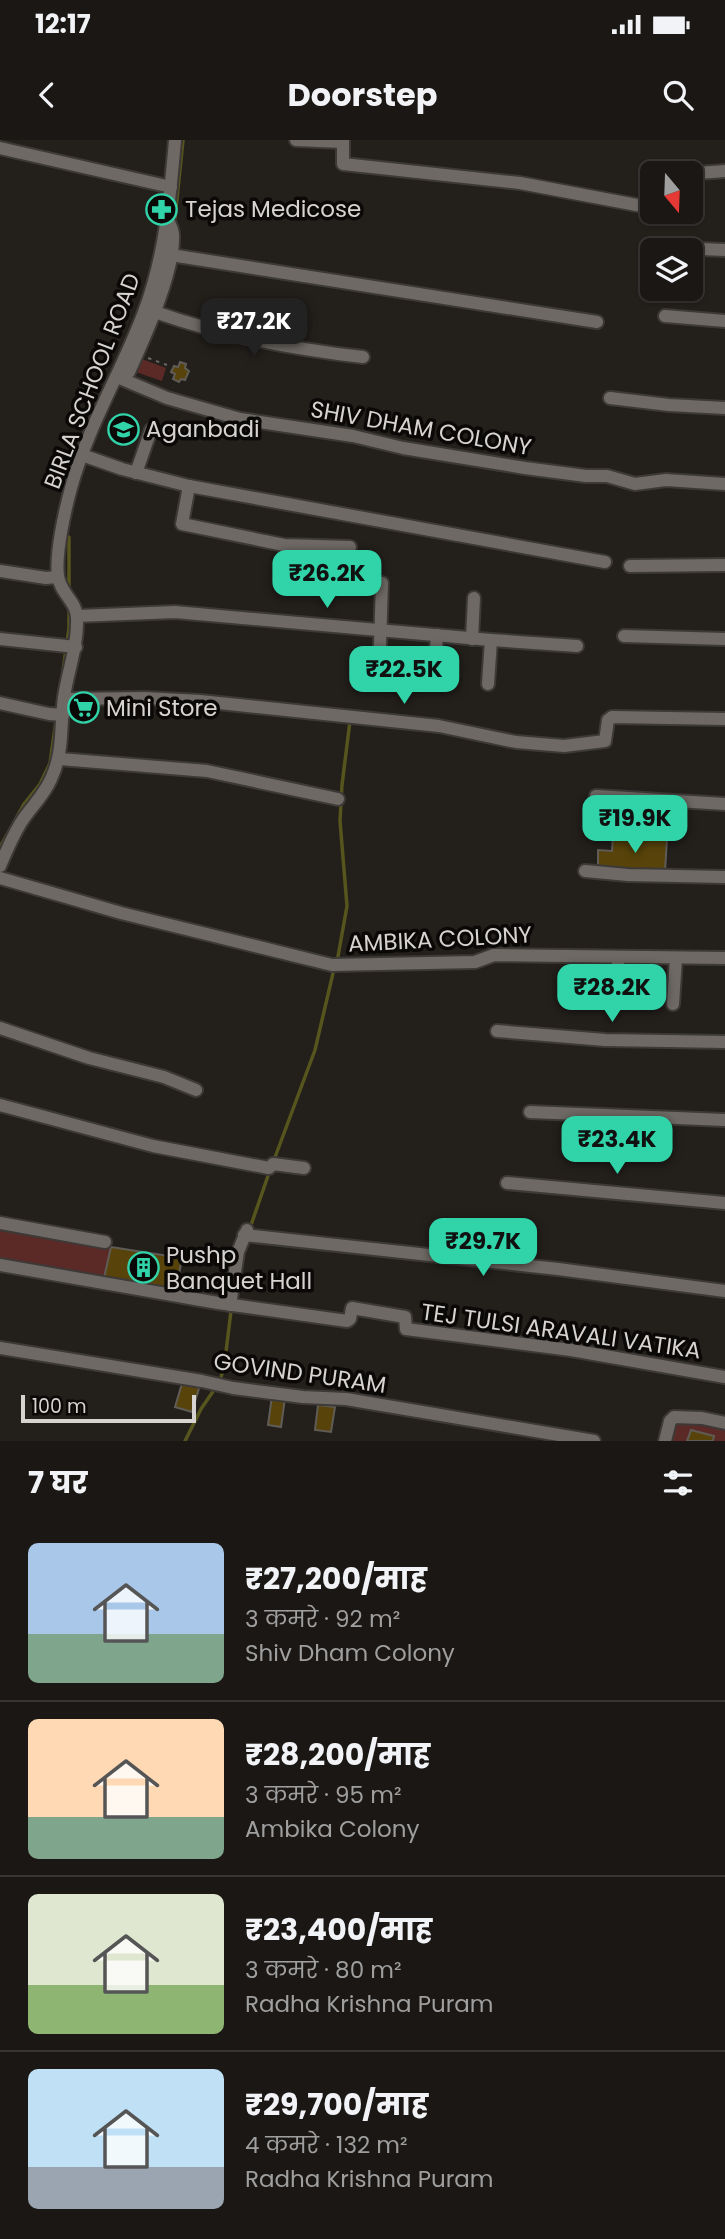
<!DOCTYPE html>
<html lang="hi">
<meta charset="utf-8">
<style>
:root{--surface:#1a1714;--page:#272422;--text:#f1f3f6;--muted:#9f9fa0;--line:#383634;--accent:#31d4a9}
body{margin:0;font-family:Poppins,"Noto Sans Devanagari",sans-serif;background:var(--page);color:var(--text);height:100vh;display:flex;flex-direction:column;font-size:26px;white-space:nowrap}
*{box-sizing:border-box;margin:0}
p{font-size:23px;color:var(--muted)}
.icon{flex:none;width:38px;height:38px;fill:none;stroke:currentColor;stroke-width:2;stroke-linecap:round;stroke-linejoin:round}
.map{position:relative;height:1301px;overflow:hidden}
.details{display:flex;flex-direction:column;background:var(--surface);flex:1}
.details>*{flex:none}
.needle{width:46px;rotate:161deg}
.fabs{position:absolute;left:640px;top:21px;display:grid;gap:14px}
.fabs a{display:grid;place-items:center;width:63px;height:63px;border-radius:10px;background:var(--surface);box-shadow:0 2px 5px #0004,0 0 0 2px var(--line);font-size:35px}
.scale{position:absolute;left:21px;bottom:18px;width:175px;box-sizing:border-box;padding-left:7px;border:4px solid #d6d3d1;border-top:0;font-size:19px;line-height:24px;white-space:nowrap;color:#d6d3d1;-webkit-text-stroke:5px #0b0907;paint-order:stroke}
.price{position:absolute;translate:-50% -60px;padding:0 16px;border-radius:14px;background:var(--accent);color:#111;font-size:23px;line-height:46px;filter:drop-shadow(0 2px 4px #0008)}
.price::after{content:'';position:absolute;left:50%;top:42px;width:21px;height:16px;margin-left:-10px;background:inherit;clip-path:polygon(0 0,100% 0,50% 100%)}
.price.on{background:#222;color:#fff}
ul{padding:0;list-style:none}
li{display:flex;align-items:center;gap:21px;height:175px;padding:0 28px}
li+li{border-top:2px solid var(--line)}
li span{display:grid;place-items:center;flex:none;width:196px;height:140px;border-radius:10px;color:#555}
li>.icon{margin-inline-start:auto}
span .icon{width:84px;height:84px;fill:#fffc;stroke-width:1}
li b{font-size:30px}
h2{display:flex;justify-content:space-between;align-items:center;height:84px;padding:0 28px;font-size:30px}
.status{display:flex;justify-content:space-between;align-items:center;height:49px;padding:0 35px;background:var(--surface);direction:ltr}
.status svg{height:19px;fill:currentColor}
header{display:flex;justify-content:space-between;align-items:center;height:91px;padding:0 28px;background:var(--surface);font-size:32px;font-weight:700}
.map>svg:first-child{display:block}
</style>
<div class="status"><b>12:17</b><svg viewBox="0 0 49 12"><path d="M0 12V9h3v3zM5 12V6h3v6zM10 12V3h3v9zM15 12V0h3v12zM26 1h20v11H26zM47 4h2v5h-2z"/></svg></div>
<header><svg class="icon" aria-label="back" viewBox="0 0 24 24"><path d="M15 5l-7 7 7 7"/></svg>Doorstep<svg class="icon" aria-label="search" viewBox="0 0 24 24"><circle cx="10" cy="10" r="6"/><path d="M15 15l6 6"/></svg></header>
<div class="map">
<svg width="725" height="1301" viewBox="0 0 725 1301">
<rect width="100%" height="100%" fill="#231f1b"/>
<!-- green -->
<g fill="#5c2a26">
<polygon points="142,219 166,228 162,241 136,232"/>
<polygon points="0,1087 111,1107 106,1139 0,1122"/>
<polygon points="676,1280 725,1286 725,1301 669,1301"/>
</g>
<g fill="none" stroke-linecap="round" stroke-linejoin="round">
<!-- stream -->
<g stroke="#56551d" stroke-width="3.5">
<polyline points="175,78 183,0"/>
<polyline points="69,397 69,451"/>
<polyline points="0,707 24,664 40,644 50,623 69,488 69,466"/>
<polyline points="337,822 347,766 340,681 342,645 350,581"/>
<polyline points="274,1020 315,910 334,829"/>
<polyline points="250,1088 269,1033"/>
<polyline points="220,1240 224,1228 231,1171"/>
<polyline points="185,1301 201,1269 214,1250"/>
</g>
</g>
<!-- building -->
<g fill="#58440a" stroke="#5f5c57" stroke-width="2">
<polygon points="180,222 186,224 185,228 189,231 185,240 181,239 179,242 173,239 175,234 171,232 174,226 178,227"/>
<polygon points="613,696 667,698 665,732 598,729 598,710 612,711"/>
<polygon points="111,1107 182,1118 176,1151 104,1138"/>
<polygon points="183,1240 200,1245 192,1272 175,1267"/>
<polygon points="272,1256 285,1258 281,1287 268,1285"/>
<polygon points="318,1265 335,1267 331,1292 315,1290"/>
<polygon points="691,1290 714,1296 713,1301 687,1301"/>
</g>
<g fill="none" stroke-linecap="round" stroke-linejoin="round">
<defs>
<g id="minor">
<polyline points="296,0 343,2"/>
<polyline points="343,0 343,24 520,43 642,66"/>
<polyline points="0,8 171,47"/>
<polyline points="699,33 725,31"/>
<polyline points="654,107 725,110"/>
<polyline points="171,115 597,182"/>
<path d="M155 172C223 196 291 209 363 217"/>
<polyline points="665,176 725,181"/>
<polyline points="117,237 167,258 240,279 353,296 403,308 525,328 586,336 607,336 635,344 666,340 725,344"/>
<path d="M117 237 129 232C144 199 175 131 173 95 173 90 170 85 168 80"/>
<polyline points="610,258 669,265 725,268"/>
<polyline points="82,315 122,329 189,346 605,422"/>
<polyline points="136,333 151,290"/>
<polyline points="189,346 182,384 284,405 350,407"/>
<polyline points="630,426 725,425"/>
<polyline points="0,431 46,438 58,437"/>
<polyline points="77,476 175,472 491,500 577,506"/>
<polyline points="624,496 725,499"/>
<polyline points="0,499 76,507"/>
<polyline points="472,499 474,458"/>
<polyline points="379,536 382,443"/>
<polyline points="434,541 437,495"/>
<polyline points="488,544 491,500"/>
<polyline points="64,559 145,558 200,561 439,586 516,602 564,606 605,601 608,580 612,577 725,579"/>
<polyline points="0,563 49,574 63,575"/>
<polyline points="60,619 207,631 338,659"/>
<polyline points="596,656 725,664"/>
<path d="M0 726C7 710 14 692 24 678 33 665 44 655 51 639 64 612 60 586 64 557 68 530 78 506 77 478 77 462 60 453 58 436 55 414 65 370 71 348 88 286 122 231 144 172 165 117 170 58 175 0"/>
<polyline points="585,731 628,735 725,737"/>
<polyline points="0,738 121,773 332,825 475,822 494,815 725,818"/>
<polyline points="617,861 618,817"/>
<polyline points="673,864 676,818"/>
<polyline points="0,888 89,918 164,937 196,950"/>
<polyline points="497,891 605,900 725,902"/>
<polyline points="0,965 153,1006 269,1028 273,1024 304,1028"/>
<polyline points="530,972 725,980"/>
<polyline points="507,1043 725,1063"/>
<polyline points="0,1083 105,1102"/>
<polyline points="244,1095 558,1129 725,1151"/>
<polyline points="0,1125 218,1163 347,1181 350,1179 352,1168 405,1177 406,1189 571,1210 725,1237"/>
<polyline points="230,1165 238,1112 247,1090"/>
<polyline points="0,1208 202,1241 233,1248 303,1257 346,1259 594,1301"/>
<polyline points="665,1301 670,1281 674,1277 702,1278 725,1283"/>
</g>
</defs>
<!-- minor casing -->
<use href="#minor" stroke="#3c3937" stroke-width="16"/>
<!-- path -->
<polyline stroke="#696663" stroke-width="2" stroke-dasharray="3.5 5" stroke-linecap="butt" points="148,218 167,225"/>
<!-- minor -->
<use href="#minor" stroke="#6e6964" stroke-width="12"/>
</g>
<!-- icons -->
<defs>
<symbol id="pharmacy-ring" viewBox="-11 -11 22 22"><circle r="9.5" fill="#0b0907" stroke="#31d4a9" stroke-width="1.5"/><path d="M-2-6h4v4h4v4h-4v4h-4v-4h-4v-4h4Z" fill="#31d4a9"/></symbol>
<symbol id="school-ring" viewBox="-11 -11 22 22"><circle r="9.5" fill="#0b0907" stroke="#31d4a9" stroke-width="1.5"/><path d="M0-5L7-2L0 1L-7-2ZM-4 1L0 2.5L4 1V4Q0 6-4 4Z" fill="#31d4a9"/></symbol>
<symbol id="supermarket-ring" viewBox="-11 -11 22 22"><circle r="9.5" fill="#0b0907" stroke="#31d4a9" stroke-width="1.5"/><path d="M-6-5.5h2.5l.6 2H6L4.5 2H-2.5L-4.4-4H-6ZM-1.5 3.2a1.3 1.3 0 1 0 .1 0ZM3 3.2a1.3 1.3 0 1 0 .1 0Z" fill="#31d4a9"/></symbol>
<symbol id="building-ring" viewBox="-11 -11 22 22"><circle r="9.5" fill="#0b0907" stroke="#31d4a9" stroke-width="1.5"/><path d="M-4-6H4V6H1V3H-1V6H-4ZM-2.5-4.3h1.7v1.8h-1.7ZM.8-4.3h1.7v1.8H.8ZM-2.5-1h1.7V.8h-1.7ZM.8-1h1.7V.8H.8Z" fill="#31d4a9"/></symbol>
</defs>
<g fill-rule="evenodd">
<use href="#pharmacy-ring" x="144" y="52" width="35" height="35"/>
<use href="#school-ring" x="106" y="272" width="35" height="35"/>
<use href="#supermarket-ring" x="66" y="550" width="35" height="35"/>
<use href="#building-ring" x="126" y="1110" width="35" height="35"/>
</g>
<g text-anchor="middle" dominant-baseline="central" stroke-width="7" stroke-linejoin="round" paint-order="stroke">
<!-- poi labels -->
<g font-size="23" fill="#d6d3d1" stroke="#0b0907" text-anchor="start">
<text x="185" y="69">Tejas Medicose</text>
<text x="146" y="289">Aganbadi</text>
<text x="106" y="568">Mini Store</text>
<text x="166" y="1115">Pushp<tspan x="166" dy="26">Banquet Hall</tspan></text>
</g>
<!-- street labels -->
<g font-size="23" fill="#d6d3d1" stroke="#0b0907">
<text transform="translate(92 241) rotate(-69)">BIRLA SCHOOL ROAD</text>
<text transform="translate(421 288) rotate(10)">SHIV DHAM COLONY</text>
<text transform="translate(440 799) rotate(-3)">AMBIKA COLONY</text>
<text transform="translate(561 1191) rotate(8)">TEJ TULSI ARAVALI VATIKA</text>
<text transform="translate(300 1233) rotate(8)">GOVIND PURAM</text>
</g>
</g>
</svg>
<div class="fabs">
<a><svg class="needle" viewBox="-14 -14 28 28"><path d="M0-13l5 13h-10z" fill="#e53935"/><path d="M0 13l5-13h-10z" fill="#9f9fa0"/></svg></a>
<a><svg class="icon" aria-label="layers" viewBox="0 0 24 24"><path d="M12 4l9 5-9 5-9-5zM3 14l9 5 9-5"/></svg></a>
</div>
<div class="scale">100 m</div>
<b class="price on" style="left:254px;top:218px">₹27.2K</b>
<b class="price" style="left:327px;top:470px">₹26.2K</b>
<b class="price" style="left:404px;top:566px">₹22.5K</b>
<b class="price" style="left:635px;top:715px">₹19.9K</b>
<b class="price" style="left:612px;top:884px">₹28.2K</b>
<b class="price" style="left:617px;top:1036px">₹23.4K</b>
<b class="price" style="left:483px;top:1138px">₹29.7K</b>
</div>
<section class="details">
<h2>7 घर<svg class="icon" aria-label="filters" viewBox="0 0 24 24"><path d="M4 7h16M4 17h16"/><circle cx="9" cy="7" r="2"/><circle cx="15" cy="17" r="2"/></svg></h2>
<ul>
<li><span style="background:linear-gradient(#a9c7e8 65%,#7fa58c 0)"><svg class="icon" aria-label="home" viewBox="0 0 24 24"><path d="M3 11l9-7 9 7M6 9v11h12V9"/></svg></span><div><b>₹27,200/माह</b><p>3 कमरे · 92 m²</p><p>Shiv Dham Colony</p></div></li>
<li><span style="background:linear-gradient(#ffd9b3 70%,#7fa58c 0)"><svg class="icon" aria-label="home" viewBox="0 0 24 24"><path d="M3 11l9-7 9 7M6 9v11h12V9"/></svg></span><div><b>₹28,200/माह</b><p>3 कमरे · 95 m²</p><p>Ambika Colony</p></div></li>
<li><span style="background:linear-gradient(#dfe7d0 65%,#8fb573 0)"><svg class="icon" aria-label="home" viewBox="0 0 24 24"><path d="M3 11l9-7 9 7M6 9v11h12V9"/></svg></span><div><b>₹23,400/माह</b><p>3 कमरे · 80 m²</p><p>Radha Krishna Puram</p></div></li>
<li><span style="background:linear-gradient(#bfe0f5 70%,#9aa5b1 0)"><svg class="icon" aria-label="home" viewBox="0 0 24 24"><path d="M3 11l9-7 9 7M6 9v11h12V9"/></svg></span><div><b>₹29,700/माह</b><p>4 कमरे · 132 m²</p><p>Radha Krishna Puram</p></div></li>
</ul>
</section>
